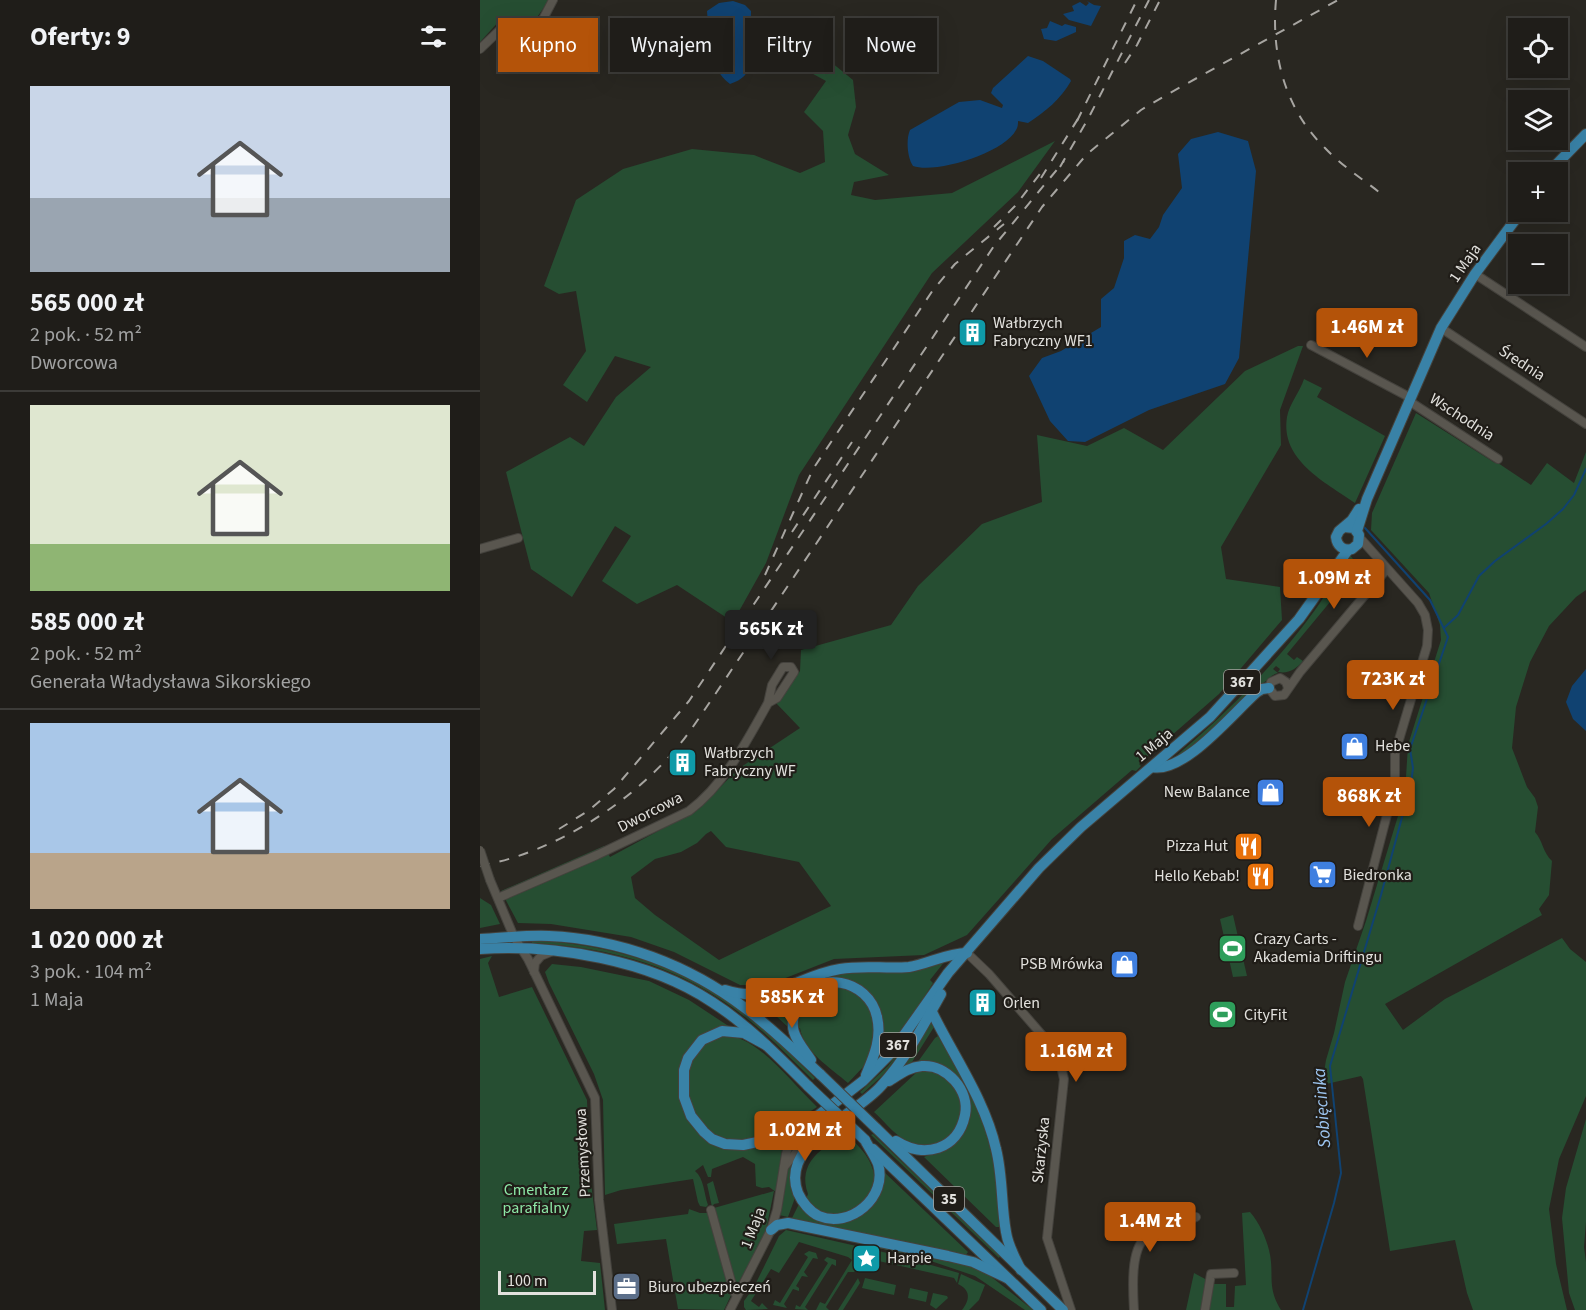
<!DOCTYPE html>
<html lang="pl">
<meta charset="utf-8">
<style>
:root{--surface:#1f1d19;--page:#272622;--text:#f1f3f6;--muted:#a1a2a2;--line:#3c3b38;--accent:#b45309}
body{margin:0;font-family:"Source Sans 3",sans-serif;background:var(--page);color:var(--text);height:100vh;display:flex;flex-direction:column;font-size:22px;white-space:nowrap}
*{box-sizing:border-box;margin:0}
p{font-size:20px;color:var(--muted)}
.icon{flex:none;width:33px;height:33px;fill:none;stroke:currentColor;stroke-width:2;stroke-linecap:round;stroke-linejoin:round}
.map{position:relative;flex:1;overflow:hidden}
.panel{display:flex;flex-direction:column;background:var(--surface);width:480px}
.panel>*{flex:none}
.guide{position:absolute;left:18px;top:18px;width:570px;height:54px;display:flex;gap:12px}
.fabs{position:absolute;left:1028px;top:18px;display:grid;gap:12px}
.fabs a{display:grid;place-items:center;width:60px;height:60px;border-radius:0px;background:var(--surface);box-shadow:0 6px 24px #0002,0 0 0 2px var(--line);font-size:30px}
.scale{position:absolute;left:18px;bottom:15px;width:98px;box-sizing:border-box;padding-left:6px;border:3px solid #e2e1dd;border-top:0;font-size:16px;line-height:21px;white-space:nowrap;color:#e2e1dd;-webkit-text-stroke:4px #201d18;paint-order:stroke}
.price{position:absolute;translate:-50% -51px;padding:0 14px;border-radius:6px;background:var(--accent);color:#fff;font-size:20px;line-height:39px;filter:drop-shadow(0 2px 3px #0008)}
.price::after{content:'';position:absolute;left:50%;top:36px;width:18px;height:14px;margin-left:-9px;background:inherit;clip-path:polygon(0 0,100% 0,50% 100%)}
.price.on{background:#222;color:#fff}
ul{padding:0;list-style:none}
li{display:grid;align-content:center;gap:12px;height:318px;padding:0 30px}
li+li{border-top:2px solid var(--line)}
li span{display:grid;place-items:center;height:186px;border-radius:0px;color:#555}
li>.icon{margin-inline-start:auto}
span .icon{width:108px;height:108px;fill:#fffc;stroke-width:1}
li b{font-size:26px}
h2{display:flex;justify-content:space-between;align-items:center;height:72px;padding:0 30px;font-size:26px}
.chip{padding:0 21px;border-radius:0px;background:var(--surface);box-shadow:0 6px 24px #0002,0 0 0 2px var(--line);font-size:21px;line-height:54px}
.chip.on{background:var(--accent);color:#fff}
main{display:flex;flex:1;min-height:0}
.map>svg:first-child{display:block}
</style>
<main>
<section class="panel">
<h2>Oferty: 9<svg class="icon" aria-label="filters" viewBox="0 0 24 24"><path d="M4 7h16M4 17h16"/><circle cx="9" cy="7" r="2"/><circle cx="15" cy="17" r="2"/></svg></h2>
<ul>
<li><span style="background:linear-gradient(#c9d6e8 60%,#9aa5b1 0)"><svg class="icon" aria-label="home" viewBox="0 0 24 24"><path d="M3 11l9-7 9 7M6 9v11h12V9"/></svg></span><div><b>565 000 zł</b><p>2 pok. · 52 m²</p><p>Dworcowa</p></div></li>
<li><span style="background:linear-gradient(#dfe7d0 75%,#8fb573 0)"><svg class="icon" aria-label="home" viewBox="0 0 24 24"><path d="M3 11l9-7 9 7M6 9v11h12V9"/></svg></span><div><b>585 000 zł</b><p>2 pok. · 52 m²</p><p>Generała Władysława Sikorskiego</p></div></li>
<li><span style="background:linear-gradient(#a9c7e8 70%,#b9a48a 0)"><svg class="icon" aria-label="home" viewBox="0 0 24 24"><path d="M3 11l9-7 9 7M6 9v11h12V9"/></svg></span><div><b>1 020 000 zł</b><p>3 pok. · 104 m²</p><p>1 Maja</p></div></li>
</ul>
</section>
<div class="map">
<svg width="1106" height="1310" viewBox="0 0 1106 1310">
<rect width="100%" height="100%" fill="#292721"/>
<!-- green -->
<g fill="#264e32" fill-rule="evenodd">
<polygon points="0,0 69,0 51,26 21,19 0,42"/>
<polygon points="314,57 346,58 373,80 376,107 368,135 375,154 409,175 374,182 371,195 395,200 472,193 575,141 538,192 452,273 319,475 286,563 253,622 197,585 157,604 122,581 151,536 135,526 92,597 51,569 26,472 90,437 104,446 136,397 171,367 135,356 107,402 83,385 106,351 96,291 79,294 64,286 96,200 143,169 212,149 274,155 320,173 345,162 343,131 324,112 346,81 324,69"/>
<path d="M818 346H823L800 410 801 445 741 547 746 579 800 587 802 620 739 694 659 764 661 766 656 771 652 770 572 839 487 935 444 955 354 959 303 979 273 985H260L194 952 151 937 71 924 38 923 21 891 124 846 130 857 219 809 258 769 320 728 296 703 320 671 321 650 411 625 438 586 502 524 562 502 557 435 607 446 644 428 683 450 765 371ZM231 831 246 847 319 862 351 906 239 960 175 915 155 898 151 877 175 859 201 852 217 843 226 834Z"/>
<path d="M824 379 842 388 837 397 905 436 875 503C845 482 800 460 807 417 809 404 820 392 824 379Z"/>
<path d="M936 413 1015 463H1018L1051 485 1067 463 1094 483 1106 452V590L1096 597 1069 626 1050 662 1036 707 1032 748 1047 787 1055 798 1058 807 1055 832C1063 841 1063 853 1072 861L1069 895 1059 909 1062 915 905 1004 923 1030 965 999 1082 938 1090 949 1106 962V1096L1079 1159 1069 1209 1076 1264 1087 1310H993L987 1293 975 1240 910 1251 883 1079 881 1076 842 1085 846 1060 854 1033 865 982 886 921 925 793 928 745 961 640 960 625 949 593 891 530 892 513Z"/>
<path d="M870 555 873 559 857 588 860 590 807 654 814 660 817 657 823 661C816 669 809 674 798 672L800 669 796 666 793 669 798 673C790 675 789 680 783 683 779 686 775 686 771 689L772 692 710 752 695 757C746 714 796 664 835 610 848 592 857 572 870 555Z"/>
<polygon points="0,898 11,905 20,924 0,928"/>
<polygon points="753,915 767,976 753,977 740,919"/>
<path d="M52 940C134 945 202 965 268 1016 292 1034 313 1057 335 1078L333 1080C311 1059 290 1036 265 1017 201 966 133 948 52 943Z"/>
<polygon points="12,956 8,963 19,997 52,987 107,1100 110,1175 117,1230 104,1231 101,1261 120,1263 125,1310 0,1310 0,959"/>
<polygon points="465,961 450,980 453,983 426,1026 401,1057 389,992 341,979 309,1028 280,1001 282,997 298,995 349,974"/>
<path d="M72 964 101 967 169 981 209 1000 250 1027 217 1039 201 1100 238 1146 311 1133 302 1150 296 1192 289 1187 282 1188 276 1186 275 1164 263 1157 232 1169 231 1177H228L223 1165 215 1171C224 1178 224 1194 228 1205L226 1207 220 1206 218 1202 213 1179 141 1190 125 1195 123 1100 114 1074 69 983 65 972Z"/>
<path d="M363 986 384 999 393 1018 394 1038 385 1065 368 1083C351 1068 324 1052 320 1028H317C316 1013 324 995 339 988 345 986 356 987 363 986Z"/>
<polygon points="451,1020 454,1027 432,1062 425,1066"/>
<path d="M240 1035C247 1036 256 1036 263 1040 287 1050 317 1088 337 1107 310 1125 286 1143 253 1142 233 1141 210 1114 208 1095 206 1080 208 1063 217 1050 222 1044 233 1039 240 1035Z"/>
<polygon points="458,1036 496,1101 517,1170 523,1227 516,1227 444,1157 469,1146 484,1129 480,1081 437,1063 455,1038"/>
<polygon points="430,1037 431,1037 404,1074 382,1094 380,1092 408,1066"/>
<path d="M443 1069C449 1071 456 1072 461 1074 502 1095 475 1166 425 1140 414 1134 404 1121 394 1112L437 1072Z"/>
<polygon points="1106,1119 1106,1222 1104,1247 1106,1262 1106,1310 1095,1310 1089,1293 1082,1218 1086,1188"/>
<path d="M365 1133C376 1143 389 1155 393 1170 402 1200 365 1223 339 1211 334 1208 330 1203 326 1199L328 1194C317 1162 342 1149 365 1133Z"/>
<polygon points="393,1134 520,1256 519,1258 391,1135"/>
<path d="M315 1158 316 1195 308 1217 299 1215C302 1196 302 1173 315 1158Z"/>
<polygon points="403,1171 488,1252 485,1256 312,1218 320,1202 329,1213 376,1217"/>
<polygon points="233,1181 239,1203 234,1204 232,1207 227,1184"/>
<polygon points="294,1191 285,1235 255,1289 234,1208"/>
<polygon points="209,1209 220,1213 230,1213 252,1293 244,1310 198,1309 186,1239 137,1244 134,1224 208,1214"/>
<path d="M770 1212C779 1222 786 1238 789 1250 795 1274 786 1286 801 1310H729L733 1284H746V1307H754L755 1286 766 1285 762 1213Z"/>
<polygon points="306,1230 416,1255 479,1273 477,1283 474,1278 394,1260 390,1265 380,1266 374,1272 368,1272 346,1307 349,1310 336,1310 340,1302 345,1304 372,1260 368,1257 319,1242 299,1273 291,1269 271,1301 279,1307 282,1303 288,1309 266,1310 264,1307 264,1301 274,1287 299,1236"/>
<polygon points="359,1239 489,1266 509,1275 553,1310 545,1310 495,1276 442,1258"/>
<polygon points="329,1251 336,1253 338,1259 333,1258 324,1272 328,1277 322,1276 316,1286 319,1288 319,1291 313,1289 304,1304 307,1308 293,1305 295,1300 300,1303 328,1257 324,1254"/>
<polygon points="347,1257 356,1260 356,1266 352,1264 325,1307 328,1310 315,1309 316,1305 320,1307 348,1263 344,1260"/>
<polygon points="714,1273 727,1280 723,1310 706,1310"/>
<path d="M481 1274 505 1285 499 1300 489 1310H482C490 1300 491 1290 478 1284Z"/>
<polygon points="378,1278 380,1283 363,1310 358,1310"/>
<polygon points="385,1278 416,1285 414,1295 382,1288"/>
<polygon points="430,1288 448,1292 446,1302 428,1298"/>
<polygon points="453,1293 467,1296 468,1298 456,1309 450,1305"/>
</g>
<!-- water -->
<g fill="#104271">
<path d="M253 1 265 5 271 11C271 19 270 27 270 35 271 56 276 76 250 84 228 68 229 36 227 11L239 3Z"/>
<polygon points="607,1 614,5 621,6 611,26 589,20 583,14 594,11 592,6 600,2 606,6 609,3"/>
<polygon points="570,21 582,26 585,24 596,27 596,32 576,41 564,39 561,29 567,28"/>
<path d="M548 56 563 61 590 79 591 81C581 99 565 112 548 123L538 121C538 124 538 127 536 130 524 153 456 174 433 166 427 157 426 139 430 130L479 102 500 100 522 108 523 105 511 93 513 88Z"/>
<polygon points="738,132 768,141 776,171 759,358 745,384 669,410 605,442 588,441 570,421 549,376 562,358 581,351 621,327 621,299 634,288 644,258 644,241 655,235 670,239 679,227 683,215 702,188 698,154 711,139"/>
<polygon points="1106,669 1106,731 1093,719 1086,702 1092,686"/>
</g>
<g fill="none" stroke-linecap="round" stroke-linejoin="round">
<!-- stream -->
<g stroke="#104271" stroke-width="2">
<polyline points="965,627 978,615 999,576 1015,561 1066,524 1083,509 1094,495 1106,469"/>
<polyline points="823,1310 854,1203 861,1173 850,1066 901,895 931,784 933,768 930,749 968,637 950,600 885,528"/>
</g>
<defs>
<g id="minor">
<polyline points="0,49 23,27 52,31 62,21 73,0"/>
<polyline points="995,274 1106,347"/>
<polyline points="961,328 1106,424"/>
<polyline points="831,345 931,398"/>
<polyline points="929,401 1018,459"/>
<polyline points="0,549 38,538"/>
<polyline points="808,688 806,682 800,678 791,682 789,688 795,696 804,695 820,672 907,569"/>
<polyline points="10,880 34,937 48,959 115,1098 119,1200 132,1310"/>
<path d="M18 898 117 855 209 811C244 785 267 741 288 703L297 698 314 672 311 667H303L292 685 288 703"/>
<polyline points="878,926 915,784 915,753 947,646 948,630 945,615 938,603 880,538"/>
<polyline points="487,953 509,974 569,1043 580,1062 584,1079 567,1238 591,1310"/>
<polyline points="54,972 55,963 61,956 73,951"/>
<polyline points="304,1167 319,1149 329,1142"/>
<polyline points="231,1210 254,1292 257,1295"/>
<polyline points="250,1310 291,1230 297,1210 306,1154 309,1144 329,1123"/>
<path d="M654 1310C653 1292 650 1251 665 1238 678 1227 700 1223 716 1217"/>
<polyline points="725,1310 731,1274 754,1273"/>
</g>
<g id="major">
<polyline points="1069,172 1106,134"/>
<path d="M864 527 874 528 879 535 878 544 872 549C863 551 857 546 856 537L859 531 872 520 879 509"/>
<polyline points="877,531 887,499 961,328 995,274 1041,212"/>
<path d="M672 767C704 774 753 713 777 692L782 689 789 688"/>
<path d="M0 939C23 938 46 935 69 936 139 939 209 965 265 1008 292 1028 316 1052 341 1075"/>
<path d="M0 949C75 944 169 960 232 1002 268 1025 298 1056 328 1086"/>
<path d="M245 990C292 1005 317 976 360 969 383 965 406 969 429 967 448 964 467 953 487 953"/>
<path d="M452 1012C474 1057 505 1100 516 1149 523 1177 521 1205 526 1232 528 1246 535 1258 541 1270"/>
<polyline points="286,1045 264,1033 242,1031 222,1040 208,1058 204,1070 204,1097 211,1116 224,1132 232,1139 245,1144 263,1145 292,1139 315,1126 331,1121 383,1081 412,1052 468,973 559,868 601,827 730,717 819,619 868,550"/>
<path d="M331 1060C325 1051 317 1042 314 1032 311 1023 314 1013 318 1005 335 968 389 979 397 1017 402 1038 394 1056 386 1075"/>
<path d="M409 1081C420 1074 429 1067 442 1066 467 1064 490 1091 485 1115 478 1150 444 1159 416 1141"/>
<polyline points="396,1128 583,1310"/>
<path d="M385 1140C389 1148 395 1156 398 1164 408 1197 370 1229 339 1216 330 1212 322 1202 318 1193 299 1144 375 1116 401 1086 426 1059 443 1026 461 994"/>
<polyline points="393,1149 561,1310"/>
<polyline points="291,1230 297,1225 308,1223 468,1256 493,1262 527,1278"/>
</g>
</defs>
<!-- minor casing -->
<use href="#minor" stroke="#44423d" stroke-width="10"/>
<!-- major casing -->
<use href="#major" stroke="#44423d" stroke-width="12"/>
<!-- minor -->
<use href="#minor" stroke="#59564f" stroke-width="8"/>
<!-- major -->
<use href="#major" stroke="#3982a7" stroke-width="10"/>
<!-- rail -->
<g stroke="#a7a5a1" stroke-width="2" stroke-dasharray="10 10" stroke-linecap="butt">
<path d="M796 0C791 55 805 109 845 148 861 165 881 178 899 192"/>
<polyline points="645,63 657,45 680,0"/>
<polyline points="597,121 657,0"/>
<polyline points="580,167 608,119 669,0"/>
<polyline points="561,178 601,114"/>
<polyline points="514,227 535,206 563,170"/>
<polyline points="312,532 372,442"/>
<polyline points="285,575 333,469 453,290 475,264 524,224"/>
<polyline points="79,829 108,811 134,789 209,701 514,246 584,161"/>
<path d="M0 866C74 852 147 806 196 749 211 731 223 712 236 693L562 207 607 154 661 110 688 94 858 0"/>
</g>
<defs>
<polyline id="minor-bridge" points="0,850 10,880"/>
<g id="major-bridge">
<polyline points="341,1075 396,1128"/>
<polyline points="328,1086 385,1140"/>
</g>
</defs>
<!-- minor-bridge casing -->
<use href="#minor-bridge" stroke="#44423d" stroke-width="10" stroke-linecap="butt"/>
<!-- major-bridge casing -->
<use href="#major-bridge" stroke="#44423d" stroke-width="12" stroke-linecap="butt"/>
<!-- minor-bridge -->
<use href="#minor-bridge" stroke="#59564f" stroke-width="8"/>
<!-- major-bridge -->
<use href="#major-bridge" stroke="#3982a7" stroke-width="10"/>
</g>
<!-- icons -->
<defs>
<symbol id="building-square" viewBox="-11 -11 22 22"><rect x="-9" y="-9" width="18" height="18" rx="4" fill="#0f9aa8" stroke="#201d18"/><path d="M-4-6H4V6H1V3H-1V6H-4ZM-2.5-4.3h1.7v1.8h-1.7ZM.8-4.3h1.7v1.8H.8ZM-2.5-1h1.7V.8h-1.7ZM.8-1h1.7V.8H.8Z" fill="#fff"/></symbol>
<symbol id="shop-square" viewBox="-11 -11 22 22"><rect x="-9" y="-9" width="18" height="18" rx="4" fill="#3f7fe0" stroke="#201d18"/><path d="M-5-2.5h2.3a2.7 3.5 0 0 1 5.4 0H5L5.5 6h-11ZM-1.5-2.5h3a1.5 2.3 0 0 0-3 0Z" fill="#fff"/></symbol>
<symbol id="restaurant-square" viewBox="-11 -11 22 22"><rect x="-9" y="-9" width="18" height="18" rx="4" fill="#e8710a" stroke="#201d18"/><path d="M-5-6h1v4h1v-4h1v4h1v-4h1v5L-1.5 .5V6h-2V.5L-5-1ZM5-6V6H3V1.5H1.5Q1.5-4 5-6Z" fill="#fff"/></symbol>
<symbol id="supermarket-square" viewBox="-11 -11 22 22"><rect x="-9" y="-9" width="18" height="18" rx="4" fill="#3f7fe0" stroke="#201d18"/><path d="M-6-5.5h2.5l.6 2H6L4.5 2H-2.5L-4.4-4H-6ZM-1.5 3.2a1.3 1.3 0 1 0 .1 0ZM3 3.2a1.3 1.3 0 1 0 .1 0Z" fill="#fff"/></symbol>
<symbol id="stadium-square" viewBox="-11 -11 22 22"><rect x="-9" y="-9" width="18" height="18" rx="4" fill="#2e9e5b" stroke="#201d18"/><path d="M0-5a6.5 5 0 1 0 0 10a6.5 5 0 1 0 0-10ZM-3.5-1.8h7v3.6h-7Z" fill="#fff"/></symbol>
<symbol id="sight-square" viewBox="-11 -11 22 22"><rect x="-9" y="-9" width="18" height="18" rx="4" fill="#0f9aa8" stroke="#201d18"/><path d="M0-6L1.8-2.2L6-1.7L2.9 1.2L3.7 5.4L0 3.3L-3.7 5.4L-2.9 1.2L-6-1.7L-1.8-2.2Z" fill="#fff"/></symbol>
<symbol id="office-square" viewBox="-11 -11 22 22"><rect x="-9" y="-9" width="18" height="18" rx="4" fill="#5c6f8a" stroke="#201d18"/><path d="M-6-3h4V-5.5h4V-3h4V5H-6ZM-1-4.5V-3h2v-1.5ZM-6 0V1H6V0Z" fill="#fff"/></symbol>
</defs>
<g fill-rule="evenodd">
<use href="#building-square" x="476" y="316" width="33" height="33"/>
<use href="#shop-square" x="858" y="730" width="33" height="33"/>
<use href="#building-square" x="186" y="746" width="33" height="33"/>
<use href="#shop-square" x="774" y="776" width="33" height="33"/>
<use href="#restaurant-square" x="752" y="830" width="33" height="33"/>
<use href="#supermarket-square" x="826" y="858" width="33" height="33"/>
<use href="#restaurant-square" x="764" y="860" width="33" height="33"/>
<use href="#stadium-square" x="736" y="932" width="33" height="33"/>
<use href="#shop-square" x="628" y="948" width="33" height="33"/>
<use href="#building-square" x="486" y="986" width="33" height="33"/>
<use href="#stadium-square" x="726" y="998" width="33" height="33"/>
<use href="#sight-square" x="370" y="1242" width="33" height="33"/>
<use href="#office-square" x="130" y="1270" width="33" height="33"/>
</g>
<g text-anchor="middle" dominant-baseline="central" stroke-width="4.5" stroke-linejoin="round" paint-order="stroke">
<!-- shield labels -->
<g fill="#201d18" stroke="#a8a6a2" stroke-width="1.5">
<rect x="744" y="670" width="36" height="24" rx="4.5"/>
<rect x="400" y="1033" width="36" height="24" rx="4.5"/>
<rect x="454" y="1187" width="30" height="24" rx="4.5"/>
</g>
<g font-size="15" font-weight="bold" fill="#e2e1dd">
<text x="762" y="682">367</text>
<text x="418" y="1045">367</text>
<text x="469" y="1199">35</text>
</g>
<!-- street labels -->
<g font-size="16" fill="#e2e1dd" stroke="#201d18">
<text transform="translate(985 263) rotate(-55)">1 Maja</text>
<text transform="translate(1042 363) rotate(33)">Średnia</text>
<text transform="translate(982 417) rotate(33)">Wschodnia</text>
<text transform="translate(674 745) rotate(-40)">1 Maja</text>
<text transform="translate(170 812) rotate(-27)">Dworcowa</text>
<text transform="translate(561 1150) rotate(-84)">Skarżyska</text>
<text transform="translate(103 1153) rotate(-93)">Przemysłowa</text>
<text transform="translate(273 1228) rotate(-69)">1 Maja</text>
</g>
<!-- poi labels -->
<g font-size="16" fill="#e2e1dd" stroke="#201d18" text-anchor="start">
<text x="513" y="323">Wałbrzych<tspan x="513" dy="18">Fabryczny WF1</tspan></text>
<text x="895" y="746">Hebe</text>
<text x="224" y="753">Wałbrzych<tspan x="224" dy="18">Fabryczny WF</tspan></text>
<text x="770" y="792" text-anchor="end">New Balance</text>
<text x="748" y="846" text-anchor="end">Pizza Hut</text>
<text x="863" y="875">Biedronka</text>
<text x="760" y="876" text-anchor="end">Hello Kebab!</text>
<text x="774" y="939">Crazy Carts -<tspan x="774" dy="18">Akademia Driftingu</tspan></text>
<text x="623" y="964" text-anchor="end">PSB Mrówka</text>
<text x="523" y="1003">Orlen</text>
<text x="764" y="1015">CityFit</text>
<text x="407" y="1258">Harpie</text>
<text x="168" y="1287">Biuro ubezpieczeń</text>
</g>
<!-- park labels -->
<g font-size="16" fill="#8de7a6" stroke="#201d18">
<text x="56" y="1190">Cmentarz<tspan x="56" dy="18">parafialny</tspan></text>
</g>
<!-- water labels -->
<g font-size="18" font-style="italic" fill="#9dc5f0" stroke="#201d18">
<text transform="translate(842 1108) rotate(-94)">Sobięcinka</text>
</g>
</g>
</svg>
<div class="fabs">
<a><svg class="icon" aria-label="locate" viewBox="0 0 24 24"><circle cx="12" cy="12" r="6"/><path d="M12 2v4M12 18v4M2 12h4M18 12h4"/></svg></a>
<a><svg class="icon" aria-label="layers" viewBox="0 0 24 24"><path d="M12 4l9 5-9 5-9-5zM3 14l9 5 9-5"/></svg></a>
<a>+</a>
<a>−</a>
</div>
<div class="scale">100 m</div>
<b class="price" style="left:887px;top:359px">1.46M zł</b>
<b class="price" style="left:854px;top:610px">1.09M zł</b>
<b class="price on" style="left:291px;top:661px">565K zł</b>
<b class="price" style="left:913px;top:711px">723K zł</b>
<b class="price" style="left:889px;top:828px">868K zł</b>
<b class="price" style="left:312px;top:1029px">585K zł</b>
<b class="price" style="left:596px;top:1083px">1.16M zł</b>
<b class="price" style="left:325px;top:1162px">1.02M zł</b>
<b class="price" style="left:670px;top:1253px">1.4M zł</b>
<div class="guide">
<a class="chip on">Kupno</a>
<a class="chip">Wynajem</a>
<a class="chip">Filtry</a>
<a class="chip">Nowe</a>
</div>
</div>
</main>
